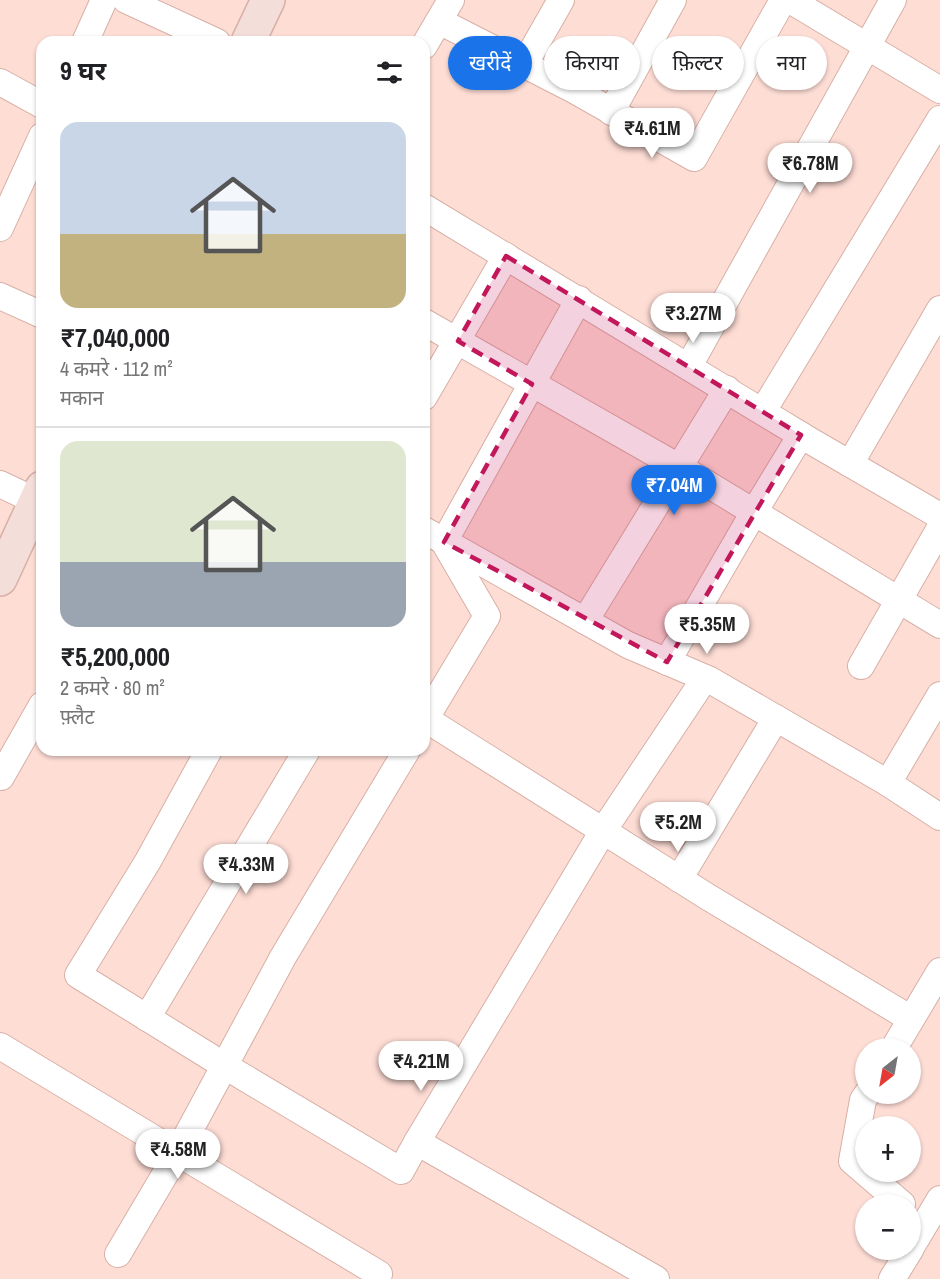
<!DOCTYPE html>
<html lang="hi">
<meta charset="utf-8">
<style>
:root{--surface:#fff;--page:#f2f2f2;--text:#202124;--muted:#757577;--line:#e0e0e0;--accent:#1a73e8}
body{margin:0;font-family:"Archivo Narrow","Noto Sans Devanagari",sans-serif;background:var(--page);color:var(--text);height:100vh;display:flex;flex-direction:column;font-size:22px;white-space:nowrap}
*{box-sizing:border-box;margin:0}
p{font-size:20px;color:var(--muted)}
.icon{flex:none;width:33px;height:33px;fill:none;stroke:currentColor;stroke-width:2;stroke-linecap:round;stroke-linejoin:round}
.map{position:relative;flex:1;overflow:hidden}
.side{position:absolute;left:36px;top:36px;width:394px;height:720px;display:flex;flex-direction:column;background:var(--surface);border-radius:18px;box-shadow:0 2px 4px #0004}
.side>*{flex:none}
.guide{position:absolute;left:448px;top:36px;width:400px;height:54px;display:flex;gap:12px}
.needle{width:39px;rotate:211deg}
.fabs{position:absolute;left:855px;top:1038px;display:grid;gap:12px}
.fabs a{display:grid;place-items:center;width:66px;height:66px;border-radius:50%;background:var(--surface);box-shadow:0 2px 4px #0004;font-size:30px}
.price{position:absolute;translate:-50% -51px;padding:0 14px;border-radius:21px;background:#fff;color:#222;font-size:20px;line-height:39px;filter:drop-shadow(0 2px 3px #0008)}
.price::after{content:'';position:absolute;left:50%;top:36px;width:18px;height:14px;margin-left:-9px;background:inherit;clip-path:polygon(0 0,100% 0,50% 100%)}
.price.current{background:var(--accent);color:#fff}
ul{padding:0;list-style:none}
li{display:grid;align-content:center;gap:12px;height:318px;padding:0 24px}
li+li{border-top:2px solid var(--line)}
li span{display:grid;place-items:center;height:186px;border-radius:18px;color:#555}
li>.icon{margin-inline-start:auto}
span .icon{width:108px;height:108px;fill:#fffc;stroke-width:1}
li b{font-size:26px}
h2{display:flex;justify-content:space-between;align-items:center;height:72px;padding:0 24px;font-size:26px}
.pill{padding:0 21px;border-radius:27px;background:var(--surface);box-shadow:0 2px 4px #0004;font-size:21px;line-height:54px}
.pill.current{background:var(--accent);color:#fff}
.map>svg:first-child{display:block}
</style>
<div class="map">
<svg width="940" height="1279" viewBox="0 0 940 1279">
<rect width="100%" height="100%" fill="#feddd5"/>
<g fill="none" stroke-linecap="round" stroke-linejoin="round">
<defs>
<g id="street">
<polyline points="126,0 217,42"/>
<polyline points="790,0 940,90"/>
<polyline points="439,21 574,90 694,158 783,0"/>
<polyline points="85,42 104,0"/>
<polyline points="424,46 451,0"/>
<polyline points="524,65 561,0"/>
<polyline points="0,82 42,105"/>
<polyline points="611,112 673,0"/>
<polyline points="424,207 809,440 940,516"/>
<polyline points="0,228 42,136"/>
<polyline points="0,296 42,315"/>
<polyline points="424,322 691,474 940,625"/>
<polyline points="689,366 893,0"/>
<polyline points="424,397 506,256"/>
<polyline points="763,411 940,119"/>
<polyline points="850,464 940,309"/>
<polyline points="0,484 42,504"/>
<polyline points="424,530 628,645 710,680 888,783 940,817"/>
<polyline points="585,621 727,389"/>
<polyline points="667,662 754,512 801,435"/>
<polyline points="861,666 940,528"/>
<polyline points="424,718 708,897 911,1019"/>
<polyline points="424,721 487,616 444,542 579,299"/>
<polyline points="209,750 148,861 78,975 225,1066 401,1171 417,1142 603,831 705,678"/>
<polyline points="1,777 42,705"/>
<polyline points="888,783 940,695"/>
<polyline points="679,879 776,718"/>
<polyline points="147,1018 307,750"/>
<polyline points="0,1046 379,1274"/>
<polyline points="894,1048 940,971"/>
<polyline points="867,1094 863,1100 852,1161 902,1204"/>
<polyline points="417,1142 656,1279"/>
<polyline points="910,1249 940,1199"/>
<polyline points="118,1254 177,1154 283,957 407,750"/>
<polyline points="892,1279 910,1250"/>
</g>
<g id="secondary">
<polyline points="248,42 268,0"/>
<polyline points="0,579 42,488"/>
</g>
</defs>
<!-- street casing -->
<use href="#street" stroke="#d7b0a6" stroke-width="28"/>
<!-- secondary casing -->
<use href="#secondary" stroke="#d7b0a6" stroke-width="36"/>
<!-- street -->
<use href="#street" stroke="#fff" stroke-width="26"/>
<!-- secondary -->
<use href="#secondary" stroke="#f4ded9" stroke-width="33"/>
</g>
<!-- marked area -->
<path fill="#c2185b" fill-opacity="0.2" stroke="#c2185b" stroke-width="4.5" stroke-dasharray="12 8" stroke-linejoin="round" d="M506 256 801 435 667 662 444 542 532 384 458 341Z"/>
</svg>
<div class="fabs">
<a><svg class="needle" viewBox="-14 -14 28 28"><path d="M0-13l5 13h-10z" fill="#e53935"/><path d="M0 13l5-13h-10z" fill="#757577"/></svg></a>
<a>+</a>
<a>−</a>
</div>
<b class="price" style="left:652px;top:159px">₹4.61M</b>
<b class="price" style="left:810px;top:194px">₹6.78M</b>
<b class="price" style="left:693px;top:344px">₹3.27M</b>
<b class="price current" style="left:674px;top:516px">₹7.04M</b>
<b class="price" style="left:707px;top:655px">₹5.35M</b>
<b class="price" style="left:678px;top:853px">₹5.2M</b>
<b class="price" style="left:246px;top:895px">₹4.33M</b>
<b class="price" style="left:421px;top:1092px">₹4.21M</b>
<b class="price" style="left:178px;top:1180px">₹4.58M</b>
<div class="guide">
<a class="pill current">खरीदें</a>
<a class="pill">किराया</a>
<a class="pill">फ़िल्टर</a>
<a class="pill">नया</a>
</div>
<section class="side">
<h2>9 घर<svg class="icon" aria-label="filters" viewBox="0 0 24 24"><path d="M4 7h16M4 17h16"/><circle cx="9" cy="7" r="2"/><circle cx="15" cy="17" r="2"/></svg></h2>
<ul>
<li><span style="background:linear-gradient(#c9d6e8 60%,#c2b280 0)"><svg class="icon" aria-label="home" viewBox="0 0 24 24"><path d="M3 11l9-7 9 7M6 9v11h12V9"/></svg></span><div><b>₹7,040,000</b><p>4 कमरे · 112 m²</p><p>मकान</p></div></li>
<li><span style="background:linear-gradient(#dfe7d0 65%,#9aa5b1 0)"><svg class="icon" aria-label="home" viewBox="0 0 24 24"><path d="M3 11l9-7 9 7M6 9v11h12V9"/></svg></span><div><b>₹5,200,000</b><p>2 कमरे · 80 m²</p><p>फ़्लैट</p></div></li>
</ul>
</section>
</div>
